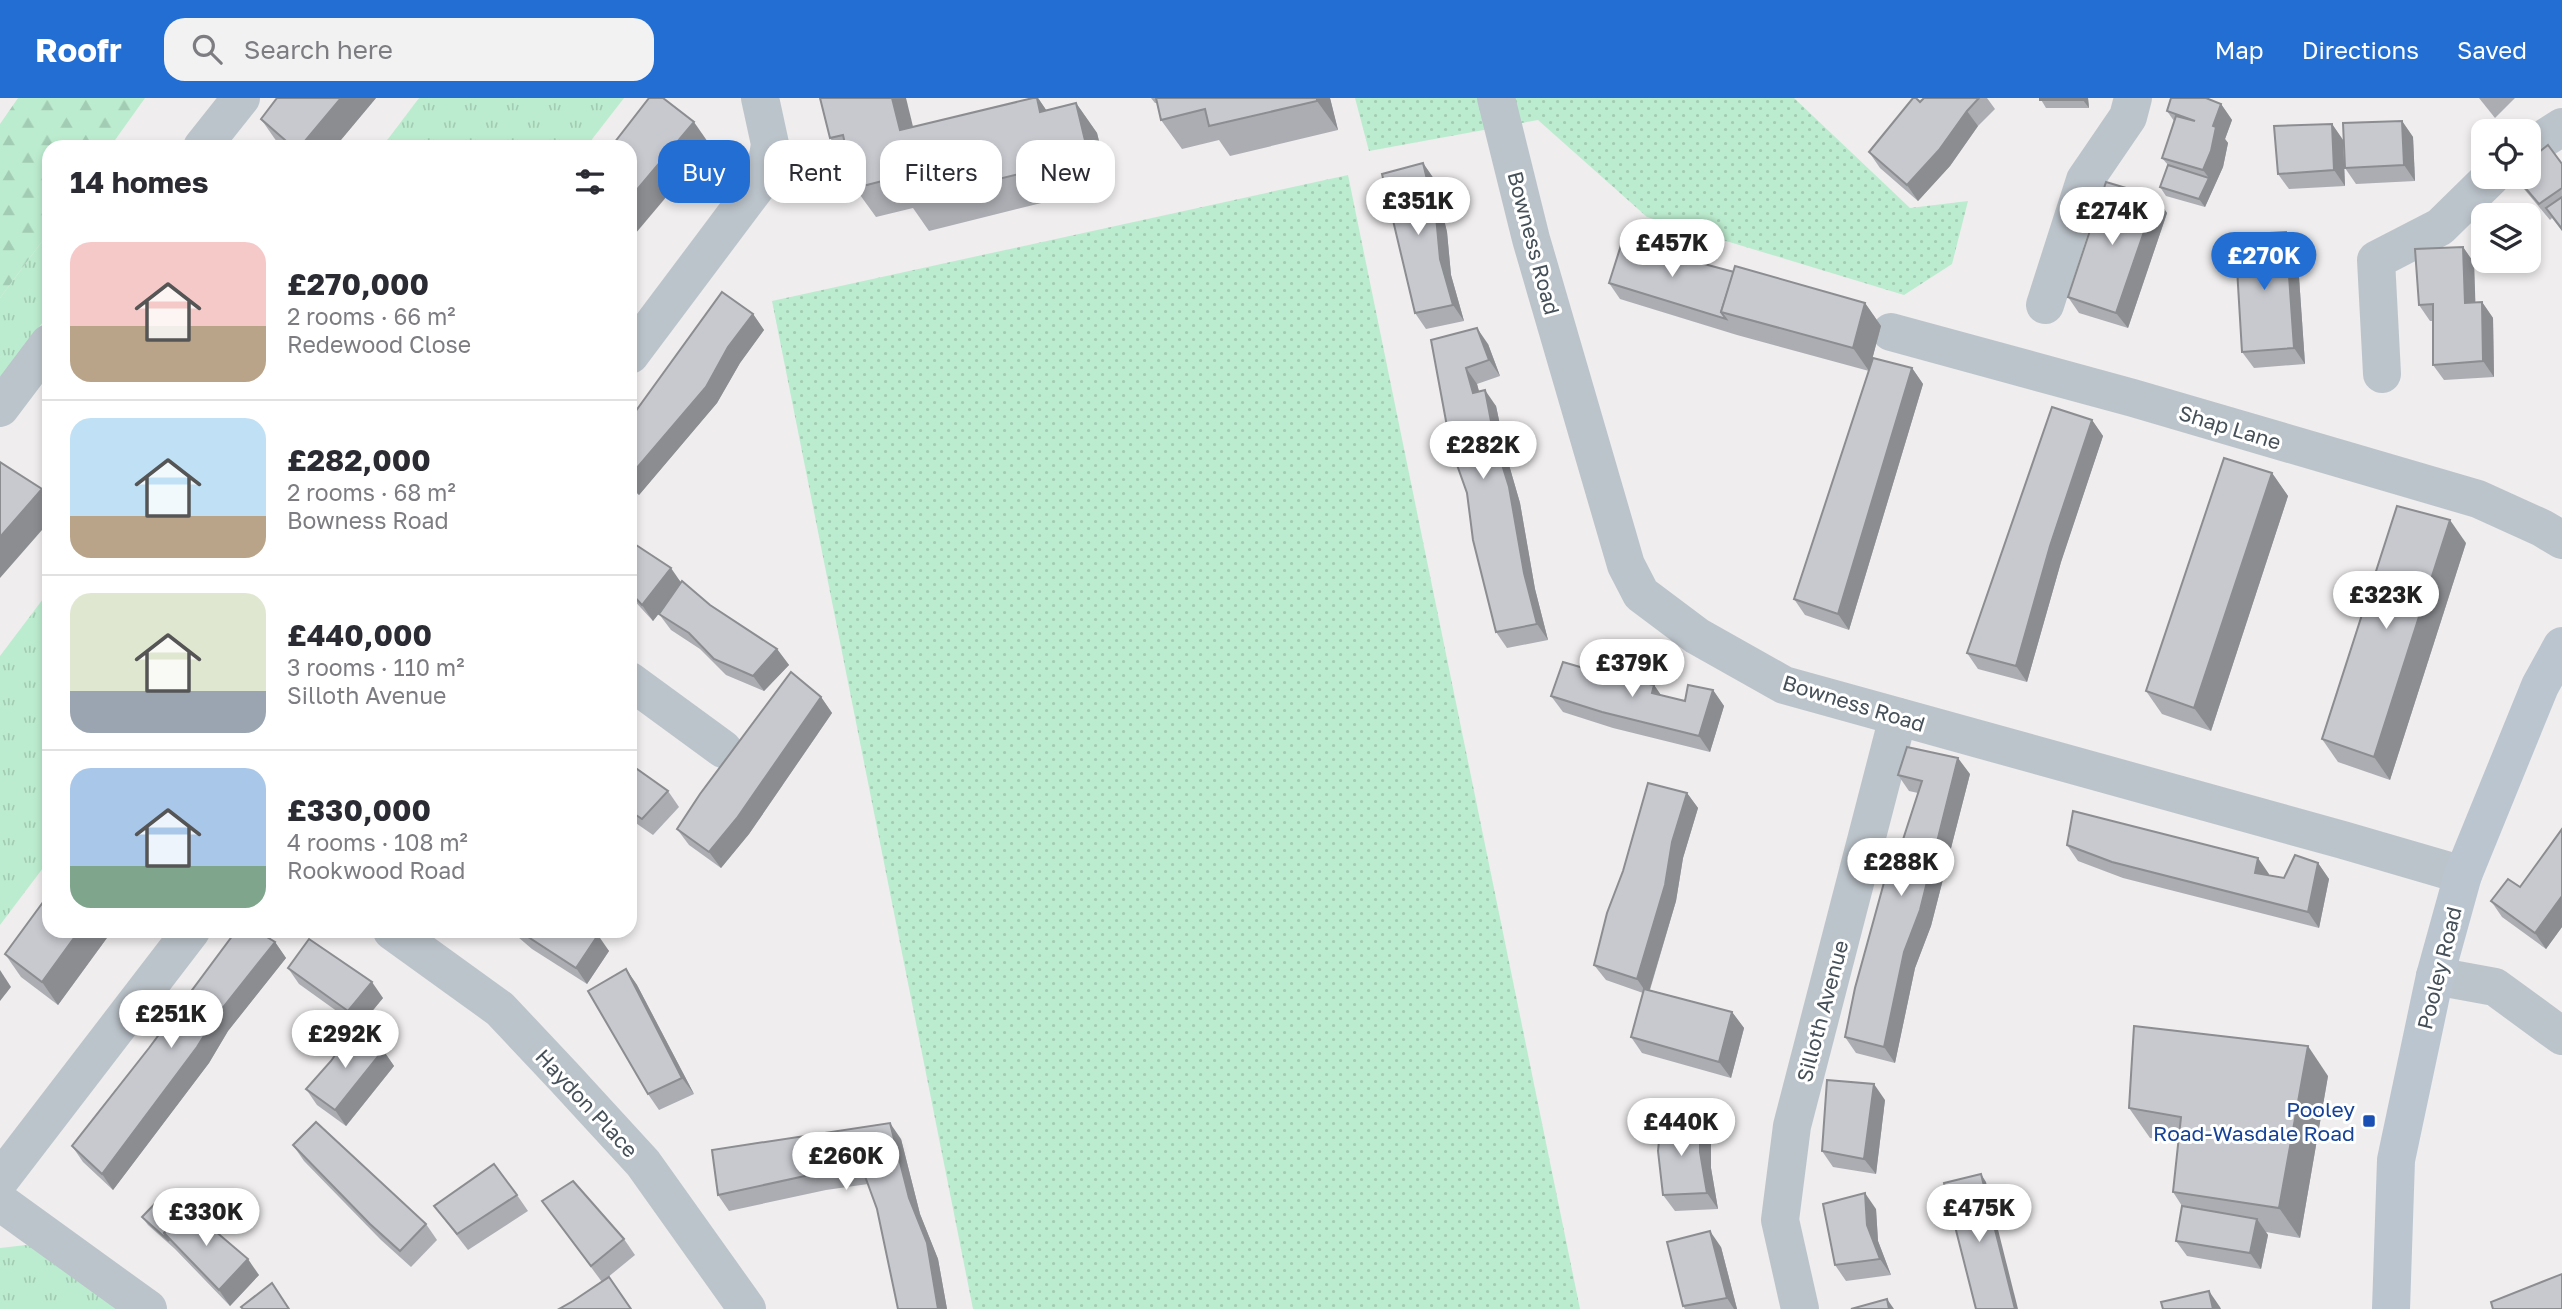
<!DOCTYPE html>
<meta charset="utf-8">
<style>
:root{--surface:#fff;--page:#f2f2f3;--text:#2b2b33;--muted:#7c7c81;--line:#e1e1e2;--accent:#236ed3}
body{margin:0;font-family:"Golos Text",sans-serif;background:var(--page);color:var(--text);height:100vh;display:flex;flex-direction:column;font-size:26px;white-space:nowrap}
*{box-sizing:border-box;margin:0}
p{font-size:23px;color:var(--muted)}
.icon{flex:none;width:38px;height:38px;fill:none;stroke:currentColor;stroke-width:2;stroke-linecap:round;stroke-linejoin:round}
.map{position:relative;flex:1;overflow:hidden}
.drawer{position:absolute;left:42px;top:42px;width:595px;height:798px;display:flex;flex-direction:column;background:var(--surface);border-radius:21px;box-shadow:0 4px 10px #0003}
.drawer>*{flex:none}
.banner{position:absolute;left:658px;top:42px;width:665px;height:63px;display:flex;gap:14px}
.fabs{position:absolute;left:2471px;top:21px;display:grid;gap:14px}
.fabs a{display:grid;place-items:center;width:70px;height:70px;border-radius:14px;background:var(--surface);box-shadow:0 4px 10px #0003;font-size:35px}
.price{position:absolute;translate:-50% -60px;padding:0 16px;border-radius:24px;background:#fff;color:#222;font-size:23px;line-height:46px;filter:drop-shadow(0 2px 4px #0008)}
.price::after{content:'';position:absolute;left:50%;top:42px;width:21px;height:16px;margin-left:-10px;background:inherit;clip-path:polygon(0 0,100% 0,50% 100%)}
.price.selected{background:var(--accent);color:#fff}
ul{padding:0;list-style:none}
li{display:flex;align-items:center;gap:21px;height:175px;padding:0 28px}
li+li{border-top:2px solid var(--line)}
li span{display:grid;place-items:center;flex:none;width:196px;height:140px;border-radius:21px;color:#555}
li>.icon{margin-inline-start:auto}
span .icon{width:84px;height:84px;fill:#fffc;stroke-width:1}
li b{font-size:30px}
h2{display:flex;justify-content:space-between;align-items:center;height:84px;padding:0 28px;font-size:30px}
.chip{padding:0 24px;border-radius:21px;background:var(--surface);box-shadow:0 4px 10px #0003;font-size:24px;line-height:63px}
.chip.selected{background:var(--accent);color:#fff}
header{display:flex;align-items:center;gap:42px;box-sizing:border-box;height:98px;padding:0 35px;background:var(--accent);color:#fff}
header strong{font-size:33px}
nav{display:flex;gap:38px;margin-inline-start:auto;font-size:24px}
.search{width:490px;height:63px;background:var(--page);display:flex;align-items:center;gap:18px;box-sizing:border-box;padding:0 24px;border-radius:21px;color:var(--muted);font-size:26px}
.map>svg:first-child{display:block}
</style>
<header>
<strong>Roofr</strong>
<div class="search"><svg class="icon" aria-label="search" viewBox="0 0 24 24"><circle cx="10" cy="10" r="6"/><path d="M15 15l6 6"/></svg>Search here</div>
<nav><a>Map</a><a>Directions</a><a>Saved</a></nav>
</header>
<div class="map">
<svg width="2562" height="1211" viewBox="0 0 2562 1211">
<defs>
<pattern id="grass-tufts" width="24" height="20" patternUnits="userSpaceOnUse" patternTransform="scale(1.75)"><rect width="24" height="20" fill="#bceccf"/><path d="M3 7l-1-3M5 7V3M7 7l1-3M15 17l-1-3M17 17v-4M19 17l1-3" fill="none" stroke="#a3ccb4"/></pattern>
<pattern id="forest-firs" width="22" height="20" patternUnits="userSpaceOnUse" patternTransform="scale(1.75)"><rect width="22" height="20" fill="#bceccf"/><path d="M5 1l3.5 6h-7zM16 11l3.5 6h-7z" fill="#a3ccb4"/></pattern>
<pattern id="park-dots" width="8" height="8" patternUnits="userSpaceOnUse" patternTransform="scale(1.75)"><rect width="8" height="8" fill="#bceccf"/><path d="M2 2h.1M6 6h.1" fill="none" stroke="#a3ccb4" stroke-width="1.8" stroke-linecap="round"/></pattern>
</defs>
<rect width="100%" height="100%" fill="#efeded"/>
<!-- grass -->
<g fill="url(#grass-tufts)">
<polygon points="419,0 624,0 586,49 382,49"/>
<polygon points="49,134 49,216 0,280 0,200"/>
<polygon points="49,493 49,762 0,827 0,558"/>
<polygon points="35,1146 125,1211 0,1211 0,1150"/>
</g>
<!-- forest -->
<polygon fill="url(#forest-firs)" points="18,0 145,0 110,49 49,49 49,134 0,200 0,26"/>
<!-- park -->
<g fill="url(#park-dots)">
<polygon points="1355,0 1794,0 1910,110 1968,103 1952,166 1904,197 1647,119 1538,22 1369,53"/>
<polygon points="1348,77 1580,1211 973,1211 772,203"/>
</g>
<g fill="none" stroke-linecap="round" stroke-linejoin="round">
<!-- street -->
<g stroke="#bcc4cb" stroke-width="38">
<polyline points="1496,0 1531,141 1626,467 1641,496 1697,538 1784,587 2343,742 2463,777"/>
<polyline points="202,49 241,0"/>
<polyline points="2529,50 2562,29"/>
<polyline points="2045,207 2085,82 2128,19 2133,0"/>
<polyline points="1891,234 2133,300 2478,401 2542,430 2562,442"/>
<polyline points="630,257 765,77 770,46 760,0"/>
<polyline points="2382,276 2376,162 2440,129 2491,79"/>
<polyline points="0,310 49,245"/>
<polyline points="630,583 723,651"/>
<polyline points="392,833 500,911 564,979 643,1065 747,1211"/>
<polyline points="2435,878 2495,889 2562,938"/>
<polyline points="0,1082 191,833"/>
<polyline points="0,1104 148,1211"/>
<polyline points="1800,1211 1780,1122 1792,1028 1898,619"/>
</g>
<!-- secondary -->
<polyline stroke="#bbc5d0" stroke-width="38" points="2391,1211 2396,1062 2435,878 2463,777 2540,588 2562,548"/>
</g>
<!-- wall -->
<g fill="#abadb2">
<polygon points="376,0 335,49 283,49 277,44 261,21"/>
<polygon points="820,0 913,29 1038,0 1046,12 1076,5 1097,35 1110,88 929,133 913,110 876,119 855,90 850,69 830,40"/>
<polygon points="1151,0 1330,0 1338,32 1230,58 1219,42 1182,51 1161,22 1157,5 1155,5"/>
<polygon points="1924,0 1987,0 1995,11 1978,28 1950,68 1918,103 1880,70 1869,54"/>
<polygon points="2040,0 2088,0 2089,10 2046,10"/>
<polygon points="2479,0 2515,0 2495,20"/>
<polygon points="2221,6 2232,22 2225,41 2228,45 2223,69 2205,109 2166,98 2160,89 2168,67 2162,60 2174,23 2167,13"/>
<polygon points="2402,23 2413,39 2415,83 2356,86 2345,70"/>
<polygon points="2332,26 2343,42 2345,88 2289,91 2278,76"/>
<polygon points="1423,65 1434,81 1447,134 1451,177 1464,223 1426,231 1415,215"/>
<polygon points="2562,66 2562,133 2552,120 2550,122 2524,91 2515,79"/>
<polygon points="2156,99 2167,115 2128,230 2079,215 2068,199"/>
<polygon points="2463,149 2474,165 2475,204 2482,204 2493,220 2494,279 2444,282 2433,267 2433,223 2430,223 2419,207"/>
<polygon points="2297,150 2305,266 2254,270 2242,254"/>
<polygon points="1734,174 1865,205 1881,228 1870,269 1912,270 1923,286 1849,532 1805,517 1794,501 1869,273 1737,237 1620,201 1609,185"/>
<polygon points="753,216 764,232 740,265 717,305 639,397 630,391 630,321"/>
<polygon points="1431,242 1488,246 1500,278 1477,286 1479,294 1496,308 1507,360 1520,405 1535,491 1548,542 1507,550 1496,534 1467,395"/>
<polygon points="2092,322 2103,338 2061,464 2027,584 1978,571 1967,555"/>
<polygon points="2272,375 2288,398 2211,633 2162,616 2146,593"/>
<polygon points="630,443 710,507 777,551 789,567 764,593 726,577 700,551 671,532 659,516 667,505 653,523 630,498"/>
<polygon points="2466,445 2390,682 2338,664 2322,641"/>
<polygon points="1611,578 1654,587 1661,597 1685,603 1713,592 1724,608 1710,654 1613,630 1563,614 1551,598"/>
<polygon points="821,599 832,615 749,736 721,770 689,747 677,731"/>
<polygon points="630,666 668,693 679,709 653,737 630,721"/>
<polygon points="1970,676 1931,828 1915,870 1895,965 1856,955 1845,939 1897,775 1918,695 1909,693 1898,677"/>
<polygon points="1687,695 1698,710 1683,760 1676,803 1650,892 1732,914 1744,930 1731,980 1642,955 1631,939 1643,895 1606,882 1594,867"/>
<polygon points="2562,731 2562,829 2546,851 2502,819 2491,803 2520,789"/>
<polygon points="2067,747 2269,776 2269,777 2284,780 2318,765 2329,781 2319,830 2123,780 2078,763"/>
<polygon points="49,833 112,833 58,907 21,879 5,856"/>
<polygon points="511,833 591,833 609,853 587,886 532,851"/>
<polygon points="275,844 286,860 228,933 209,965 113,1092 83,1064 72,1048"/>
<polygon points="288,870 383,900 359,929 299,886"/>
<polygon points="626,871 637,887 694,996 659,1012 648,996"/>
<polygon points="383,952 394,968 346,1028 317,1007 306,991"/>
<polygon points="2328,978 2300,1140 2266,1134 2268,1137 2261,1171 2187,1158 2176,1143 2182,1108 2173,1094 2178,1044 2150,1040 2129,1010"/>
<polygon points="1885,1002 1876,1076 1833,1069 1822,1053"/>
<polygon points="1711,1040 1711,1070 1718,1111 1675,1113 1663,1097"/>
<polygon points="901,1041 920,1116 938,1161 947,1211 898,1211 877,1111 868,1086 826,1092 729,1113 718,1097"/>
<polygon points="293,1047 426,1126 437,1142 411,1169 381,1142 304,1063"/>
<polygon points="517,1097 528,1113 468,1152 434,1108"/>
<polygon points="542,1103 624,1141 635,1157 602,1184"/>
<polygon points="1876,1111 1878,1143 1891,1177 1846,1183 1835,1167"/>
<polygon points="142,1119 259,1177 230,1208 175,1151 148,1127"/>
<polygon points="1721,1149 1737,1211 1685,1211 1683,1208"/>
</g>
<!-- shaded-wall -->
<g fill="#8b8d91">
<polygon points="341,0 376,0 335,49 300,49"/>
<polygon points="892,0 906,0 921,61 900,32"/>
<polygon points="1038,0 1057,28 1040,14"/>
<polygon points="1317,0 1330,0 1338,32 1317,3"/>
<polygon points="2083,0 2088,0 2089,10 2083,2"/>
<polygon points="1076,5 1097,35 1110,88 1089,59"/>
<polygon points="2221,6 2232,22 2225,41 2228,45 2223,69 2205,109 2199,101 2209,80 2203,72 2213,28"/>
<polygon points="1967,13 1978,28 1950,68 1918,103 1907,87"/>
<polygon points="2402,23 2413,39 2415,83 2404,67"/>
<polygon points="694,24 710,47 630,142 630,100"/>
<polygon points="2332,26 2343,42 2345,88 2334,72"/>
<polygon points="1423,65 1434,81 1447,134 1451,177 1464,223 1453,207 1440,161"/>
<polygon points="2156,99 2167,115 2128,230 2116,215"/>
<polygon points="2286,134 2297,150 2305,266 2294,250"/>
<polygon points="2463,149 2474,165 2476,221 2465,205"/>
<polygon points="2482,204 2493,220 2494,279 2483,263"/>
<polygon points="1865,205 1881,228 1869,273 1853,250"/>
<polygon points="753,216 764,232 740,265 717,305 639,397 630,385 630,378"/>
<polygon points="1477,230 1488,246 1500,278 1489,262"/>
<polygon points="1466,270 1477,286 1484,311 1473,295"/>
<polygon points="1912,270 1923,286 1849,532 1838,516"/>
<polygon points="1485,292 1496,308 1507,360 1520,405 1535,491 1548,542 1537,526 1524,475"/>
<polygon points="2092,322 2103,338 2061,464 2027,584 2016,568 2050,448"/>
<polygon points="2272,375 2288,398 2211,633 2194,610"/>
<polygon points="42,391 49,402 49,424 0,480 0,439"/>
<polygon points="2450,422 2466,445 2390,682 2374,659"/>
<polygon points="671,470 682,486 653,523 642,507"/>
<polygon points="777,551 789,567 764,593 753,578"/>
<polygon points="1654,587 1665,603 1652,595"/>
<polygon points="1713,592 1724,608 1710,654 1699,638"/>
<polygon points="821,599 832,615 749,736 721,770 709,754"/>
<polygon points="1958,660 1970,676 1931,828 1915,870 1895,965 1884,949 1904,854"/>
<polygon points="1687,695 1698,710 1683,760 1676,803 1648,897 1637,881 1672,744"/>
<polygon points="2258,760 2269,776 2266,790 2255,775"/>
<polygon points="2318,765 2329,781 2319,830 2308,814"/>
<polygon points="2562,798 2562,829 2546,851 2535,835"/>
<polygon points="79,833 112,833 58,907 42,884"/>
<polygon points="598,837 609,853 587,886 576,870"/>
<polygon points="275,844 286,860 228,933 209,965 113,1092 102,1076 217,917"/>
<polygon points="626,871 637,887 694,996 682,980"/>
<polygon points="0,872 11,889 0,903"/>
<polygon points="372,884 383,900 359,929 348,913"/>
<polygon points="1732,914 1744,930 1731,980 1719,964"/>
<polygon points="2308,948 2328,978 2300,1140 2279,1110"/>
<polygon points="383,952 394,968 346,1028 335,1012"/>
<polygon points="1874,986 1885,1002 1876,1076 1864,1061"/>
<polygon points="1700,1024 1711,1040 1711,1070 1718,1111 1707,1095 1700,1054"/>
<polygon points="890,1025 901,1041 920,1116 938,1161 947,1211 938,1211"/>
<polygon points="1981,1076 1986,1084 2018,1211 2015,1211"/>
<polygon points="1865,1095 1876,1111 1878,1143 1891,1177 1880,1161 1867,1127"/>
<polygon points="2257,1121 2268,1137 2261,1171 2250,1155"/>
<polygon points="1710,1133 1721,1149 1737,1211 1734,1211 1727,1200"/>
<polygon points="248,1161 259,1177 230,1208 219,1192"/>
<polygon points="2209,1193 2220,1209 2221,1211 2213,1211"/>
<polygon points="1887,1201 1894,1211 1889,1211"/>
</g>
<!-- building -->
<g fill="#c7c9cf" stroke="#8b8d91" stroke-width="2">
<polygon points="277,0 341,0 300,49 293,49 261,21"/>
<polygon points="649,0 663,0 694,24 630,100 630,49 611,49"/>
<polygon points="820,0 892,0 900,32 1033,0 1037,0 1040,14 1076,5 1089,59 908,103 902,78 855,90 843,37 830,40"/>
<polygon points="1156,0 1317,0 1317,3 1209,28 1205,11 1161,22"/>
<polygon points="1913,0 1916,0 1920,4 1924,0 1979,0 1967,13 1939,52 1907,87 1869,54"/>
<rect x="2040" y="0" width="43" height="2"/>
<polygon points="2171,0 2206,0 2221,6 2213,28 2216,29 2211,53 2203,72 2162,60 2176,18 2195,23 2167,13"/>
<polygon points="2402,23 2404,67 2345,70 2343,25"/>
<polygon points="2332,26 2334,72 2278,76 2274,28"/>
<polygon points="2548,47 2562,66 2562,90 2539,106 2516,79 2529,79 2529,62"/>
<polygon points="1423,65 1436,118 1440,161 1453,207 1415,215 1382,76"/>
<polygon points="2168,67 2209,80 2199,101 2160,89"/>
<polygon points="2106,84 2156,99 2116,215 2068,199"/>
<polygon points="2562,99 2562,131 2546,110"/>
<polygon points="2286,134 2294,250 2242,254 2235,137"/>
<polygon points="1622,144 1734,174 1721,214 1726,221 1609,185"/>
<polygon points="2463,149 2465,205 2482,204 2483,263 2433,267 2433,206 2419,207 2415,151"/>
<polygon points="1735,168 1865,205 1853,250 1721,214"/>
<polygon points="722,194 753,216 728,249 706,289 630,378 630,321"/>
<polygon points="1477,230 1489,262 1466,270 1473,295 1485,292 1495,344 1509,389 1524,475 1537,526 1496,534 1473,442 1467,395 1451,350 1431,242"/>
<polygon points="1873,260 1912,270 1838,516 1794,501"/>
<polygon points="2052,309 2092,322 2050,448 2016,568 1967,555"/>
<polygon points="2224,360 2272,375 2194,610 2146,593"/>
<polygon points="0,364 42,391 0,439"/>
<polygon points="2397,408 2450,422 2374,659 2322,641"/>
<polygon points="630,443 671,470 642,507 630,494"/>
<polygon points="682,483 710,507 777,551 753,578 714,561 689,535 659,516"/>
<polygon points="1563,564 1611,578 1654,587 1652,595 1685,603 1688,587 1713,592 1699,638 1602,614 1551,598"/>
<polygon points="791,574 821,599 737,720 709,754 677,731 700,696"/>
<polygon points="1907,649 1958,660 1920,812 1904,854 1884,949 1845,939 1855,890 1888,770 1897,775 1898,757 1922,683 1898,677"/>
<polygon points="630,666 668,693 642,721 630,713"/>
<polygon points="1648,685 1687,695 1672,744 1665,787 1637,881 1594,867 1607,815 1623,773"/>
<polygon points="2073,713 2258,760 2255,775 2284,780 2295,757 2318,765 2308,814 2112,764 2067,747"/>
<polygon points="2562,731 2562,798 2535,835 2491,803 2508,781 2520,789"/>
<polygon points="49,796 49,833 79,833 42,884 5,856"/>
<polygon points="236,833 257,833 275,844 217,917 197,949 102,1076 72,1048 149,950"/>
<polygon points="519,833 591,833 598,837 576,870"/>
<polygon points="309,841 372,884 348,913 288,870"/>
<polygon points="626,871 682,980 648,996 588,893"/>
<polygon points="1644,891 1732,914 1719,964 1631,939"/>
<polygon points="2134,928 2308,948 2279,1110 2173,1094 2181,1019 2129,1010"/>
<polygon points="352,933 383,952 335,1012 306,991 331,963"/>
<polygon points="1827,982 1874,986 1864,1061 1822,1053"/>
<polygon points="1661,1023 1700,1024 1700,1054 1707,1095 1663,1097 1658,1053"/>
<polygon points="316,1024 426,1126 400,1153 370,1126 293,1047"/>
<polygon points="890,1025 909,1100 927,1145 938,1211 898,1211 877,1111 862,1070 814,1076 718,1097 712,1052"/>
<polygon points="494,1066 517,1097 457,1136 434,1108"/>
<polygon points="1981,1076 2015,1211 1976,1211 1944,1085"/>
<polygon points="573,1083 624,1141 591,1168 542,1103"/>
<polygon points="166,1094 186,1111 164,1135 169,1143 142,1119"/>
<polygon points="1865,1095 1867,1127 1880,1161 1835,1167 1823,1106"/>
<polygon points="2182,1108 2257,1121 2250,1155 2176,1143"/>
<polygon points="188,1110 248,1161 219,1192 164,1135"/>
<polygon points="1710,1133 1727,1200 1683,1208 1667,1144"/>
<polygon points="2562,1176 2562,1211 2493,1211 2491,1204"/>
<polygon points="609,1179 631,1211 559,1211 573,1203"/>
<polygon points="272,1185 289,1211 243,1211 241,1209"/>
<polygon points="2209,1193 2213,1211 2163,1211 2161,1204"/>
<polygon points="1887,1201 1889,1211 1851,1211"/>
</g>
<!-- markers -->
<rect fill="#1a4fb4" stroke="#fff" stroke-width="2.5" x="2362" y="1016" width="14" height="14" rx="3.5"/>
<g text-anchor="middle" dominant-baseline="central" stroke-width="6" stroke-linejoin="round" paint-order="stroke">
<!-- street labels -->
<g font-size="21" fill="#465059" stroke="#fff">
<text transform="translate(1534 145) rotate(75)">Bowness Road</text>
<text transform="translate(2230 329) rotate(17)">Shap Lane</text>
<text transform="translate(1854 605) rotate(17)">Bowness Road</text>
<text transform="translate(2439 870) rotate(-76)">Pooley Road</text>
<text transform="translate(1822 913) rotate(-75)">Silloth Avenue</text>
<text transform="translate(587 1005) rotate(47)">Haydon Place</text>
</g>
<!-- transit labels -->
<g font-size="21" fill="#164399" stroke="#fff" text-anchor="end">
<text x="2355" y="1011">Pooley<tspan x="2355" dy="24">Road-Wasdale Road</tspan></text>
</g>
</g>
</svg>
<div class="fabs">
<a><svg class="icon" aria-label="locate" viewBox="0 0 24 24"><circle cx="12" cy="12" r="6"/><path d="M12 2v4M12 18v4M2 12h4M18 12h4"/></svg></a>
<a><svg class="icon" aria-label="layers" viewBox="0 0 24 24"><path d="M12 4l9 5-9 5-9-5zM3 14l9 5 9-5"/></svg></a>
</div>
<b class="price" style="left:1418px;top:139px">£351K</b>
<b class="price" style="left:2112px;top:149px">£274K</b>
<b class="price" style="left:1672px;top:181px">£457K</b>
<b class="price selected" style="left:2264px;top:194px">£270K</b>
<b class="price" style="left:1483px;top:383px">£282K</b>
<b class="price" style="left:2386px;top:533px">£323K</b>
<b class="price" style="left:1632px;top:601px">£379K</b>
<b class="price" style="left:1901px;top:800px">£288K</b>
<b class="price" style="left:171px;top:952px">£251K</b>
<b class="price" style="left:345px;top:972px">£292K</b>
<b class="price" style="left:1681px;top:1060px">£440K</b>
<b class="price" style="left:846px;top:1094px">£260K</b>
<b class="price" style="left:1979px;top:1146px">£475K</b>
<b class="price" style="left:206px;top:1150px">£330K</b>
<div class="banner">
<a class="chip selected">Buy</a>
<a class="chip">Rent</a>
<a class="chip">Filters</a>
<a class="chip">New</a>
</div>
<section class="drawer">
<h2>14 homes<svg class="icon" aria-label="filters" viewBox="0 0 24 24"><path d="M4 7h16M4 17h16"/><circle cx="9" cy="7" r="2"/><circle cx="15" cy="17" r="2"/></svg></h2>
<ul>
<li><span style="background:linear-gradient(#f6c9c9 60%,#b9a48a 0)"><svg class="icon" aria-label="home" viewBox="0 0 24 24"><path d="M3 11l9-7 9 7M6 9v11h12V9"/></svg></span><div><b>£270,000</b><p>2 rooms · 66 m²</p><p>Redewood Close</p></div></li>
<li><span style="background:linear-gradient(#bfe0f5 70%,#b9a48a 0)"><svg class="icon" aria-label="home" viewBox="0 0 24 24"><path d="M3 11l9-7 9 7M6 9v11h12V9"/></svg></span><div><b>£282,000</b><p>2 rooms · 68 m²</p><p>Bowness Road</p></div></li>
<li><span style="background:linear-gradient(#dfe7d0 70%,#9aa5b1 0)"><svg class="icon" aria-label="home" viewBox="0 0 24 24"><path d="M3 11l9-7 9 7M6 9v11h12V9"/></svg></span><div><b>£440,000</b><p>3 rooms · 110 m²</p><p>Silloth Avenue</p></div></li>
<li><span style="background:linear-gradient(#a9c7e8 70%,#7fa58c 0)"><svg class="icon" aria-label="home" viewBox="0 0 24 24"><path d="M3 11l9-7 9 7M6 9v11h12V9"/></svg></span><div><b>£330,000</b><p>4 rooms · 108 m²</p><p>Rookwood Road</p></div></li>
</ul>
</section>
</div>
